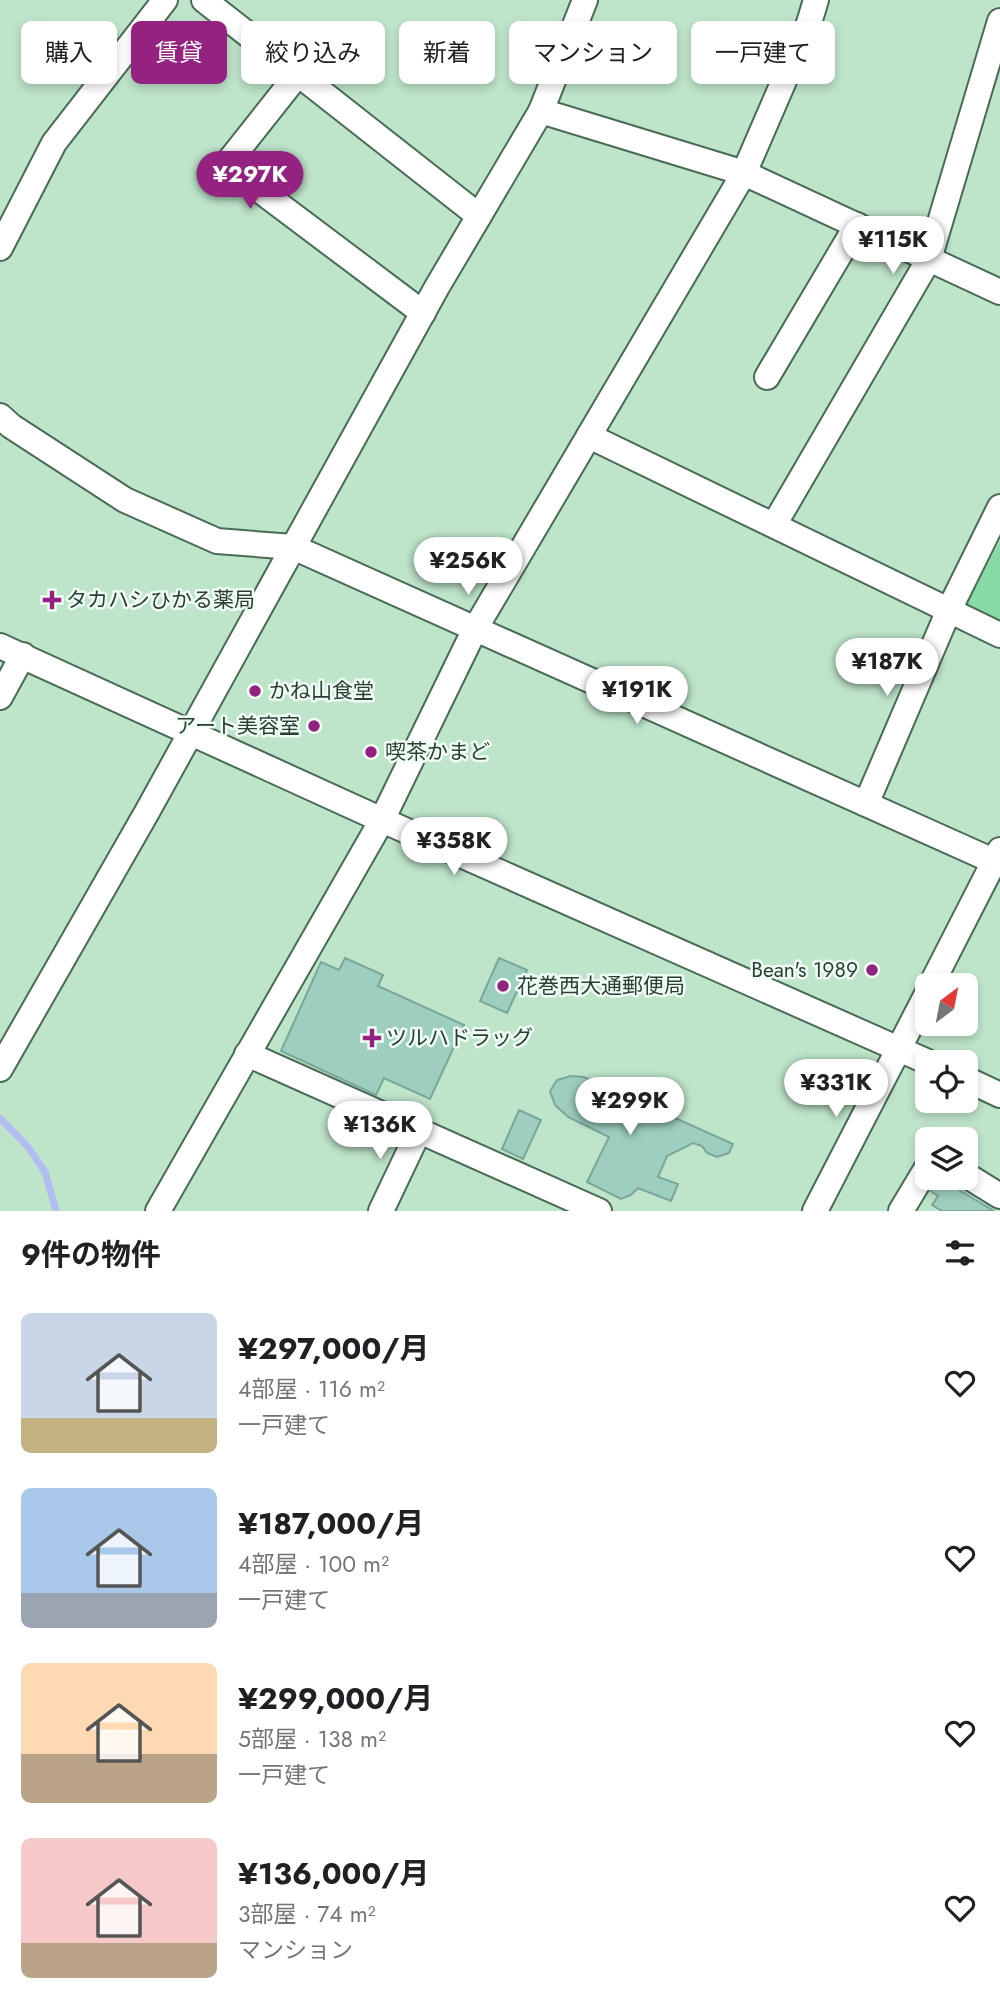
<!DOCTYPE html>
<html lang="ja">
<meta charset="utf-8">
<style>
:root{--surface:#fff;--page:#f2f2f2;--text:#202124;--muted:#757577;--accent:#932281}
body{margin:0;font-family:Jost,"Noto Sans JP",sans-serif;background:var(--page);color:var(--text);height:100vh;display:flex;flex-direction:column;font-size:26px;white-space:nowrap}
*{box-sizing:border-box;margin:0}
p{font-size:23px;color:var(--muted)}
.icon{flex:none;width:38px;height:38px;fill:none;stroke:currentColor;stroke-width:2;stroke-linecap:round;stroke-linejoin:round}
.map{position:relative;height:1211px;overflow:hidden}
.drawer{display:flex;flex-direction:column;background:var(--surface);flex:1}
.drawer>*{flex:none}
.top-card{position:absolute;left:21px;top:21px;width:959px;height:63px;display:flex;gap:14px}
.needle{width:46px;rotate:32deg}
.fabs{position:absolute;left:915px;top:973px;display:grid;gap:14px}
.fabs a{display:grid;place-items:center;width:63px;height:63px;border-radius:10px;background:var(--surface);box-shadow:0 4px 10px #0003;font-size:35px}
.price{position:absolute;translate:-50% -60px;padding:0 16px;border-radius:24px;background:#fff;color:#222;font-size:23px;line-height:46px;filter:drop-shadow(0 2px 4px #0008)}
.price::after{content:'';position:absolute;left:50%;top:42px;width:21px;height:16px;margin-left:-10px;background:inherit;clip-path:polygon(0 0,100% 0,50% 100%)}
.price.on{background:var(--accent);color:#fff}
ul{padding:0;list-style:none}
li{display:flex;align-items:center;gap:21px;height:175px;padding:0 21px}
li span{display:grid;place-items:center;flex:none;width:196px;height:140px;border-radius:10px;color:#555}
li>.icon{margin-inline-start:auto}
span .icon{width:84px;height:84px;fill:#fffc;stroke-width:1}
li b{font-size:30px}
h2{display:flex;justify-content:space-between;align-items:center;height:84px;padding:0 21px;font-size:30px}
.chip{padding:0 24px;border-radius:10px;background:var(--surface);box-shadow:0 4px 10px #0003;font-size:24px;line-height:63px}
.chip.on{background:var(--accent);color:#fff}
.map>svg:first-child{display:block}
</style>
<div class="map">
<svg width="1000" height="1211" viewBox="0 0 1000 1211">
<rect width="100%" height="100%" fill="#bee4ca"/>
<!-- green -->
<polygon fill="#88daa6" points="1000,541 1000,635 960,615"/>
<g fill="none" stroke-linecap="round" stroke-linejoin="round">
<!-- stream -->
<polyline stroke="#b2bdf2" stroke-width="7" points="1,1119 28,1147 45,1172 56,1211"/>
</g>
<!-- building -->
<g fill="#9ecec0" stroke="#79a79a" stroke-width="2">
<polygon points="345,958 383,975 378,986 464,1025 430,1099 384,1078 376,1095 281,1051 321,962 339,970"/>
<polygon points="499,958 527,970 507,1013 480,1001"/>
<polygon points="571,1076 584,1077 733,1144 729,1153 717,1157 707,1153 702,1146 693,1143 667,1156 658,1177 678,1184 671,1201 638,1188 631,1195 621,1199 587,1182 609,1137 568,1117 555,1105 550,1091 557,1080"/>
<polygon points="519,1110 541,1120 523,1159 502,1149"/>
<polygon points="935,1178 939,1178 994,1211 942,1211 932,1205 938,1196 928,1189"/>
</g>
<g fill="none" stroke-linecap="round" stroke-linejoin="round">
<defs>
<g id="minor">
<polyline points="204,0 479,216"/>
<polyline points="298,74 226,165 423,313"/>
<polyline points="541,111 744,173 1000,292"/>
<polyline points="0,248 54,143 165,0"/>
<polyline points="767,377 857,225"/>
<polyline points="0,416 11,426 125,500 217,541 293,547 1000,864"/>
<polyline points="589,436 1000,635"/>
<polyline points="774,525 929,259 1000,21"/>
<polyline points="0,646 382,820 928,1062"/>
<polyline points="0,697 23,655"/>
<polyline points="866,804 949,610 1000,507"/>
<polyline points="931,985 1000,850"/>
<polyline points="247,1054 599,1211"/>
<polyline points="0,1069 147,812 437,287 541,111 585,0"/>
<polyline points="966,1079 1000,1095"/>
<polyline points="966,1175 1000,1196"/>
<polyline points="158,1211 382,820 475,629 744,173 809,23 816,0"/>
<polyline points="381,1211 419,1131"/>
<polyline points="815,1211 928,992"/>
<polyline points="901,1211 928,1166"/>
</g>
</defs>
<!-- minor casing -->
<use href="#minor" stroke="#496b55" stroke-width="28"/>
<!-- minor -->
<use href="#minor" stroke="#fff" stroke-width="24"/>
</g>
<!-- markers -->
<g fill="#932281" stroke="#effef4" stroke-width="2.5">
<path d="M48.5 589.5h7v7h7v7h-7v7h-7v-7h-7v-7h7z"/>
<circle cx="255" cy="691" r="7"/>
<circle cx="314" cy="726" r="7"/>
<circle cx="371" cy="752" r="7"/>
<circle cx="872" cy="970" r="7"/>
<circle cx="503" cy="986" r="7"/>
<path d="M368.5 1027.5h7v7h7v7h-7v7h-7v-7h-7v-7h7z"/>
</g>
<g text-anchor="middle" dominant-baseline="central" stroke-width="5" stroke-linejoin="round" paint-order="stroke">
<!-- poi labels -->
<g font-size="21" fill="#2e3d33" stroke="#effef4" text-anchor="start">
<text x="66" y="600">タカハシひかる薬局</text>
<text x="269" y="691">かね山食堂</text>
<text x="300" y="726" text-anchor="end">アート美容室</text>
<text x="385" y="752">喫茶かまど</text>
<text x="858" y="970" text-anchor="end">Bean's 1989</text>
<text x="517" y="986">花巻西大通郵便局</text>
<text x="386" y="1038">ツルハドラッグ</text>
</g>
</g>
</svg>
<div class="fabs">
<a><svg class="needle" viewBox="-14 -14 28 28"><path d="M0-13l5 13h-10z" fill="#e53935"/><path d="M0 13l5-13h-10z" fill="#757577"/></svg></a>
<a><svg class="icon" aria-label="locate" viewBox="0 0 24 24"><circle cx="12" cy="12" r="6"/><path d="M12 2v4M12 18v4M2 12h4M18 12h4"/></svg></a>
<a><svg class="icon" aria-label="layers" viewBox="0 0 24 24"><path d="M12 4l9 5-9 5-9-5zM3 14l9 5 9-5"/></svg></a>
</div>
<b class="price on" style="left:250px;top:211px">¥297K</b>
<b class="price" style="left:893px;top:276px">¥115K</b>
<b class="price" style="left:468px;top:597px">¥256K</b>
<b class="price" style="left:887px;top:698px">¥187K</b>
<b class="price" style="left:637px;top:726px">¥191K</b>
<b class="price" style="left:454px;top:877px">¥358K</b>
<b class="price" style="left:836px;top:1119px">¥331K</b>
<b class="price" style="left:630px;top:1137px">¥299K</b>
<b class="price" style="left:380px;top:1161px">¥136K</b>
<div class="top-card">
<a class="chip">購入</a>
<a class="chip on">賃貸</a>
<a class="chip">絞り込み</a>
<a class="chip">新着</a>
<a class="chip">マンション</a>
<a class="chip">一戸建て</a>
</div>
</div>
<section class="drawer">
<h2>9件の物件<svg class="icon" aria-label="filters" viewBox="0 0 24 24"><path d="M4 7h16M4 17h16"/><circle cx="9" cy="7" r="2"/><circle cx="15" cy="17" r="2"/></svg></h2>
<ul>
<li><span style="background:linear-gradient(#c9d6e8 75%,#c2b280 0)"><svg class="icon" aria-label="home" viewBox="0 0 24 24"><path d="M3 11l9-7 9 7M6 9v11h12V9"/></svg></span><div><b>¥297,000/月</b><p>4部屋 · 116 m²</p><p>一戸建て</p></div><svg class="icon" aria-label="heart" viewBox="0 0 24 24"><path d="M12 20l-8-8c-3-5 5-10 8-4 3-6 11-1 8 4z"/></svg></li>
<li><span style="background:linear-gradient(#a9c7e8 75%,#9aa5b1 0)"><svg class="icon" aria-label="home" viewBox="0 0 24 24"><path d="M3 11l9-7 9 7M6 9v11h12V9"/></svg></span><div><b>¥187,000/月</b><p>4部屋 · 100 m²</p><p>一戸建て</p></div><svg class="icon" aria-label="heart" viewBox="0 0 24 24"><path d="M12 20l-8-8c-3-5 5-10 8-4 3-6 11-1 8 4z"/></svg></li>
<li><span style="background:linear-gradient(#ffd9b3 65%,#b9a48a 0)"><svg class="icon" aria-label="home" viewBox="0 0 24 24"><path d="M3 11l9-7 9 7M6 9v11h12V9"/></svg></span><div><b>¥299,000/月</b><p>5部屋 · 138 m²</p><p>一戸建て</p></div><svg class="icon" aria-label="heart" viewBox="0 0 24 24"><path d="M12 20l-8-8c-3-5 5-10 8-4 3-6 11-1 8 4z"/></svg></li>
<li><span style="background:linear-gradient(#f6c9c9 75%,#b9a48a 0)"><svg class="icon" aria-label="home" viewBox="0 0 24 24"><path d="M3 11l9-7 9 7M6 9v11h12V9"/></svg></span><div><b>¥136,000/月</b><p>3部屋 · 74 m²</p><p>マンション</p></div><svg class="icon" aria-label="heart" viewBox="0 0 24 24"><path d="M12 20l-8-8c-3-5 5-10 8-4 3-6 11-1 8 4z"/></svg></li>
</ul>
</section>
